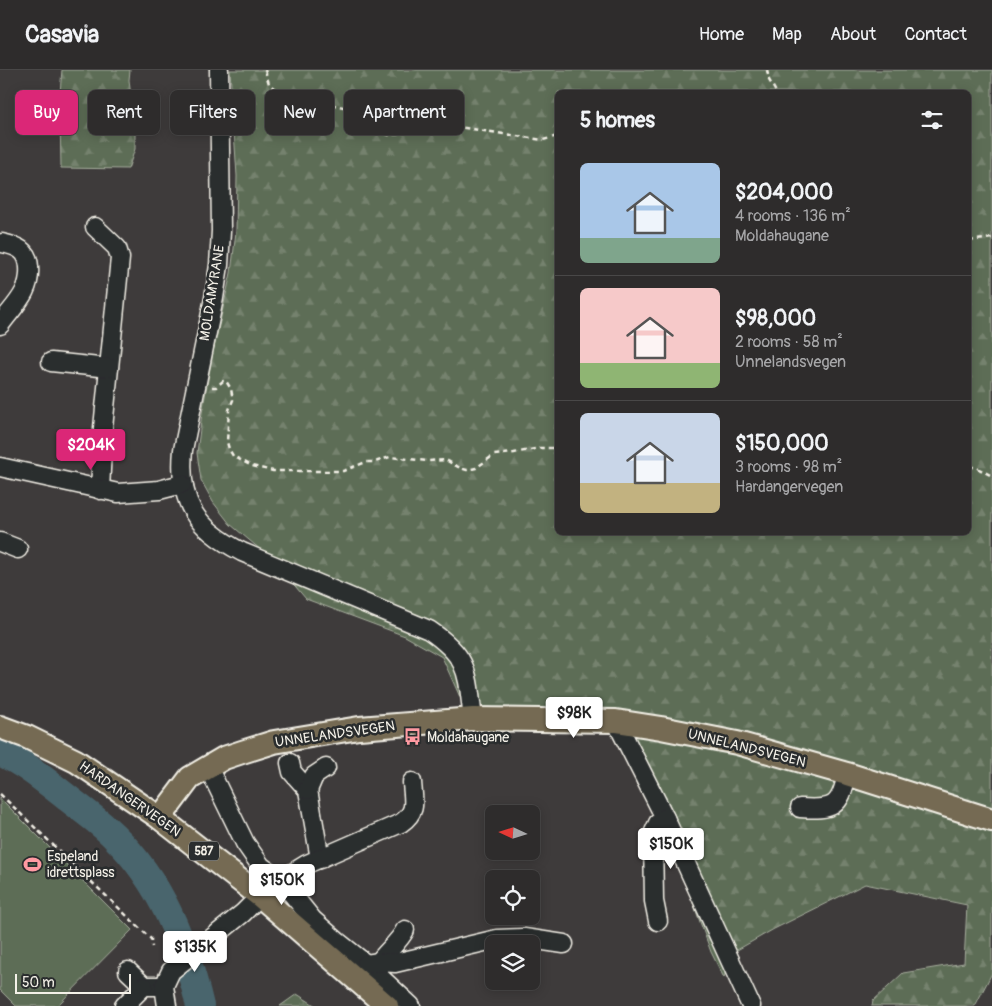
<!DOCTYPE html>
<meta charset="utf-8">
<style>
:root{--surface:#2e2c2c;--page:#3a3838;--text:#f1f3f6;--muted:#a7a7a9;--line:#494848;--accent:#db2777}
body{margin:0;font-family:Pangolin,sans-serif;background:var(--page);color:var(--text);height:100vh;display:flex;flex-direction:column;font-size:19px;white-space:nowrap}
*{box-sizing:border-box;margin:0}
p{font-size:16px;color:var(--muted)}
.icon{flex:none;width:28px;height:28px;fill:none;stroke:currentColor;stroke-width:2;stroke-linecap:round;stroke-linejoin:round}
.map{position:relative;flex:1;overflow:hidden}
.side{position:absolute;left:555px;top:20px;width:416px;height:445px;display:flex;flex-direction:column;background:var(--surface);border-radius:8px;box-shadow:0 2px 12px #0003,0 0 0 1px var(--line)}
.side>*{flex:none}
.hud{position:absolute;left:15px;top:20px;width:465px;height:45px;display:flex;gap:10px}
.needle{width:32px;rotate:274deg}
.buttons{position:absolute;left:485px;top:735px;display:grid;gap:10px}
.buttons a{display:grid;place-items:center;width:55px;height:55px;border-radius:8px;background:var(--surface);box-shadow:0 2px 12px #0003,0 0 0 1px var(--line);font-size:25px}
.scale{position:absolute;left:15px;bottom:12px;width:116px;box-sizing:border-box;padding-left:5px;border:2px solid #f4f1e8;border-top:0;font-size:14px;line-height:18px;white-space:nowrap;color:#f4f1e8;-webkit-text-stroke:4px #2a2d2e;paint-order:stroke}
.price{position:absolute;translate:-50% -42px;padding:0 11px;border-radius:5px;background:#fff;color:#222;font-size:16px;line-height:32px;filter:drop-shadow(0 1px 2px #0008)}
.price::after{content:'';position:absolute;left:50%;top:30px;width:15px;height:11px;margin-left:-8px;background:inherit;clip-path:polygon(0 0,100% 0,50% 100%)}
.price.active{background:var(--accent);color:#fff}
ul{padding:0;list-style:none}
li{display:flex;align-items:center;gap:15px;height:125px;padding:0 25px}
li+li{border-top:1px solid var(--line)}
li span{display:grid;place-items:center;flex:none;width:140px;height:100px;border-radius:8px;color:#555}
li>.icon{margin-inline-start:auto}
span .icon{width:60px;height:60px;fill:#fffc;stroke-width:1}
li b{font-size:21px}
h2{display:flex;justify-content:space-between;align-items:center;height:60px;padding:0 25px;font-size:21px}
.tag{padding:0 18px;border-radius:8px;background:var(--surface);box-shadow:0 2px 12px #0003,0 0 0 1px var(--line);font-size:18px;line-height:45px}
.tag.active{background:var(--accent);color:#fff}
header{display:flex;align-items:center;gap:30px;box-sizing:border-box;height:70px;padding:0 25px;background:var(--surface);border-bottom:1px solid var(--line)}
header strong{font-size:24px}
nav{display:flex;gap:28px;margin-inline-start:auto;font-size:18px}
.map>svg:first-child{display:block}
</style>
<header>
<strong>Casavia</strong>
<nav><a>Home</a><a>Map</a><a>About</a><a>Contact</a></nav>
</header>
<div class="map">
<svg width="992" height="936" viewBox="0 0 992 936">
<defs>
<pattern id="forest-firs" width="22" height="20" patternUnits="userSpaceOnUse" patternTransform="scale(1.25)"><rect width="22" height="20" fill="#5d6d56"/><path d="M5 1l3.5 6h-7zM16 11l3.5 6h-7z" fill="#75826e"/></pattern>
<pattern id="wetland-marsh" width="20" height="14" patternUnits="userSpaceOnUse" patternTransform="scale(1.25)"><rect width="20" height="14" fill="#5d6d56"/><path d="M1 5h8M5 5V1M11 12h8M15 12V8" fill="none" stroke="#75826e"/></pattern>
</defs>
<rect width="100%" height="100%" fill="#3e3b3b"/>
<filter id="ink" filterUnits="userSpaceOnUse"><feTurbulence type="fractalNoise" baseFrequency=".02" numOctaves="2"/><feDisplacementMap in="SourceGraphic" scale="10" xChannelSelector="R" yChannelSelector="G"/><feConvolveMatrix kernelMatrix="1 2 1 2 8 2 1 2 1" color-interpolation-filters="sRGB"/></filter>
<g filter="url(#ink)">
<!-- forest -->
<g fill="url(#forest-firs)" stroke="#a8af9f" fill-rule="evenodd">
<polygon points="62,0 130,0 129,10 131,27 121,27 117,31 116,41 135,44 135,79 128,99 61,98 60,45 58,45"/>
<path d="M230 0H992V903L975 936H872L873 931 903 903 964 893 967 835 865 814 774 859 730 884 724 908 711 882 640 688 626 660 480 653 464 636 442 587 405 566 306 529 274 491 230 454 213 432 201 410 197 383 202 343 213 282 231 203 236 162 237 106ZM558 22H969V462H558Z"/>
</g>
<!-- wetland -->
<polygon fill="url(#wetland-marsh)" stroke="#a8af9f" points="297,924 316,936 280,936"/>
<!-- park -->
<polygon fill="#5d6d56" stroke="#a8af9f" points="0,728 132,860 57,936 16,936 0,920"/>
<g fill="none" stroke-linecap="round" stroke-linejoin="round">
<!-- river -->
<path stroke="#49656d" stroke-width="28" d="M0 682C26 694 47 712 69 729 84 741 100 752 113 765 161 811 185 873 200 936"/>
<defs>
<g id="minor">
<path d="M219 0 221 161 219 195 214 228 183 380C178 432 195 458 242 482L429 560C470 588 467 603 473 649"/>
<polyline points="95,157 117,178 120,188 103,358 100,420"/>
<path d="M0 255C14 235 31 223 29 197 28 180 17 176 2 173"/>
<polyline points="51,292 109,298"/>
<polyline points="0,397 118,423 159,420 182,414"/>
<polyline points="0,472 18,479"/>
<polyline points="616,651 665,748 751,936"/>
<polyline points="290,693 292,702 308,720 320,789"/>
<polyline points="208,697 245,773 261,796 281,810 313,850 337,871 366,894 411,936"/>
<polyline points="308,720 314,706 326,698"/>
<path d="M800 738C833 740 840 738 847 704"/>
<path d="M281 810 307 794 401 753C418 741 413 731 412 712"/>
<polyline points="658,851 654,831 653,764 658,753 665,748"/>
<path d="M379 892C386 882 400 871 405 860"/>
<polyline points="366,894 379,892 395,893 497,869 524,868 564,874"/>
<polyline points="128,901 144,916 164,916"/>
<polyline points="124,936 144,916"/>
<polyline points="167,936 164,916 171,901 243,843 260,826"/>
</g>
<g id="major">
<polyline points="0,657 27,667 76,691 160,748 260,826 387,936"/>
<polyline points="160,748 190,708 224,688 242,682 274,672 359,658 473,649 616,651 661,658 737,673 847,704 992,750"/>
</g>
</defs>
<!-- minor casing -->
<use href="#minor" stroke="#f4f1e8" stroke-width="21"/>
<!-- major casing -->
<use href="#major" stroke="#f4f1e8" stroke-width="26"/>
<!-- path -->
<g stroke="#f4f1e8" stroke-width="2.5" stroke-dasharray="5 4" stroke-linecap="butt">
<polyline points="265,0 269,14 276,20 300,25 307,29 352,39 365,48 376,60 389,65 400,64 418,59 432,62 441,59 451,60 459,57 543,70 558,66"/>
<polyline points="767,0 769,10 776,22"/>
<polyline points="969,171 992,168"/>
<polyline points="212,317 216,317 223,311 226,311 231,319 233,330 229,340 227,372 229,379 233,386 252,396 273,401 343,401 366,392 375,392 390,387 427,391 446,390 460,398 467,400 476,398 494,385 514,383 540,378 558,378"/>
<polyline points="969,396 977,398 992,406"/>
<polyline points="0,724 151,869 152,877"/>
</g>
<!-- minor -->
<use href="#minor" stroke="#2a2d2e" stroke-width="18"/>
<!-- major -->
<use href="#major" stroke="#746b52" stroke-width="22"/>
</g>
</g>
<!-- icons -->
<defs>
<symbol id="bus-bare" viewBox="-9 -9 18 18"><path d="M-5-6H5V4H4V6H2V4H-2V6H-4V4H-5ZM-3.5-4V0h7V-4ZM-3.5 1.2v1.5H-2V1.2ZM2 1.2v1.5H3.5V1.2Z" fill="#ff9aa2" stroke="#2a2d2e" stroke-width="2.5" paint-order="stroke"/></symbol>
<symbol id="stadium-bare" viewBox="-9 -9 18 18"><path d="M0-5a6.5 5 0 1 0 0 10a6.5 5 0 1 0 0-10ZM-3.5-1.8h7v3.6h-7Z" fill="#ff9aa2" stroke="#2a2d2e" stroke-width="2.5" paint-order="stroke"/></symbol>
</defs>
<g fill-rule="evenodd">
<use href="#bus-bare" x="400" y="654" width="25" height="25"/>
<use href="#stadium-bare" x="20" y="782" width="25" height="25"/>
</g>
<g text-anchor="middle" dominant-baseline="central" stroke-width="5" stroke-linejoin="round" paint-order="stroke">
<!-- shield labels -->
<rect fill="#2a2d2e" stroke="#b7b6b0" stroke-width="1" x="189" y="771.5" width="30" height="19" rx="4"/>
<g font-size="12" font-weight="bold" fill="#f4f1e8">
<text x="204" y="781">587</text>
</g>
<!-- street labels -->
<g font-size="14" fill="#f4f1e8" stroke="#2a2d2e">
<text transform="translate(212 223) rotate(-81)">MOLDAMYRANE</text>
<text transform="translate(335 664) rotate(-8)">UNNELANDSVEGEN</text>
<text transform="translate(747 678) rotate(14)">UNNELANDSVEGEN</text>
<text transform="translate(130 729) rotate(35)">HARDANGERVEGEN</text>
</g>
<!-- poi labels -->
<g font-size="14" fill="#f4f1e8" stroke="#2a2d2e" text-anchor="start">
<text x="427" y="667">Moldahaugane</text>
<text x="47" y="786">Espeland<tspan x="47" dy="16">idrettsplass</tspan></text>
</g>
</g>
</svg>
<div class="buttons">
<a><svg class="needle" viewBox="-14 -14 28 28"><path d="M0-13l5 13h-10z" fill="#e53935"/><path d="M0 13l5-13h-10z" fill="#a7a7a9"/></svg></a>
<a><svg class="icon" aria-label="locate" viewBox="0 0 24 24"><circle cx="12" cy="12" r="6"/><path d="M12 2v4M12 18v4M2 12h4M18 12h4"/></svg></a>
<a><svg class="icon" aria-label="layers" viewBox="0 0 24 24"><path d="M12 4l9 5-9 5-9-5zM3 14l9 5 9-5"/></svg></a>
</div>
<div class="scale">50 m</div>
<b class="price active" style="left:91px;top:401px">$204K</b>
<b class="price" style="left:574px;top:669px">$98K</b>
<b class="price" style="left:671px;top:800px">$150K</b>
<b class="price" style="left:282px;top:836px">$150K</b>
<b class="price" style="left:195px;top:903px">$135K</b>
<div class="hud">
<a class="tag active">Buy</a>
<a class="tag">Rent</a>
<a class="tag">Filters</a>
<a class="tag">New</a>
<a class="tag">Apartment</a>
</div>
<section class="side">
<h2>5 homes<svg class="icon" aria-label="filters" viewBox="0 0 24 24"><path d="M4 7h16M4 17h16"/><circle cx="9" cy="7" r="2"/><circle cx="15" cy="17" r="2"/></svg></h2>
<ul>
<li><span style="background:linear-gradient(#a9c7e8 75%,#7fa58c 0)"><svg class="icon" aria-label="home" viewBox="0 0 24 24"><path d="M3 11l9-7 9 7M6 9v11h12V9"/></svg></span><div><b>$204,000</b><p>4 rooms · 136 m²</p><p>Moldahaugane</p></div></li>
<li><span style="background:linear-gradient(#f6c9c9 75%,#8fb573 0)"><svg class="icon" aria-label="home" viewBox="0 0 24 24"><path d="M3 11l9-7 9 7M6 9v11h12V9"/></svg></span><div><b>$98,000</b><p>2 rooms · 58 m²</p><p>Unnelandsvegen</p></div></li>
<li><span style="background:linear-gradient(#c9d6e8 70%,#c2b280 0)"><svg class="icon" aria-label="home" viewBox="0 0 24 24"><path d="M3 11l9-7 9 7M6 9v11h12V9"/></svg></span><div><b>$150,000</b><p>3 rooms · 98 m²</p><p>Hardangervegen</p></div></li>
</ul>
</section>
</div>
